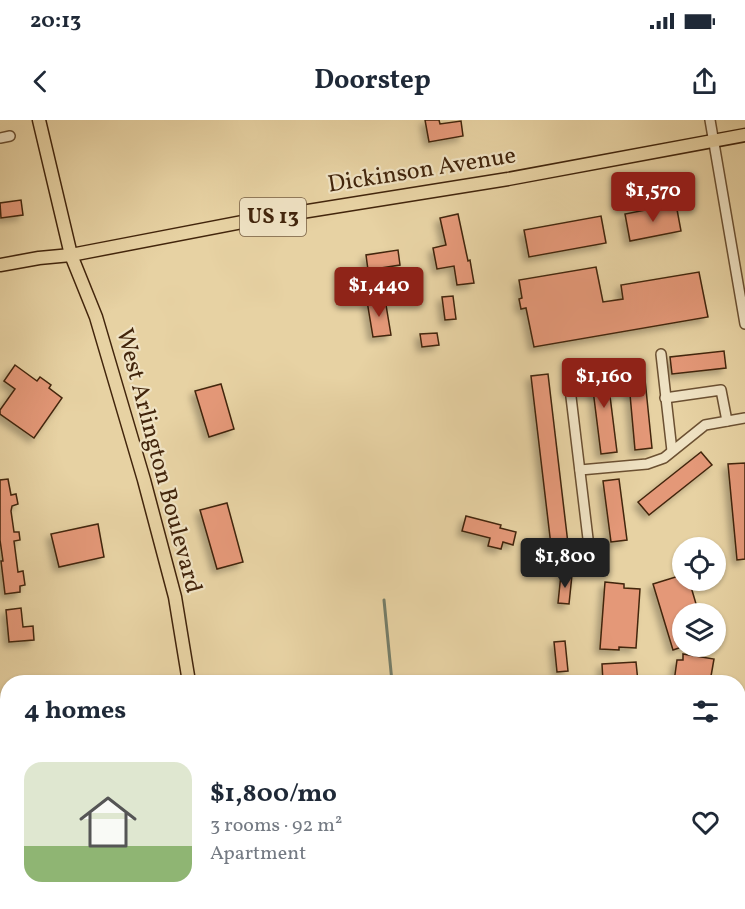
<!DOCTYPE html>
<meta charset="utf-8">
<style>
:root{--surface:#fff;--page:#f6f6f7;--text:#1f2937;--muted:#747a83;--line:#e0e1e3;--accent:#8f2418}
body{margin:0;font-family:Vollkorn,serif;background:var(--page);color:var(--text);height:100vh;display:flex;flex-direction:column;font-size:22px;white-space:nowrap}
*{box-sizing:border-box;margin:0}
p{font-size:20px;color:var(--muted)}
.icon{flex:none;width:33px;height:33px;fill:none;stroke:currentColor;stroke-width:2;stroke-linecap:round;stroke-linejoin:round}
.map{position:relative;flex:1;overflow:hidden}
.side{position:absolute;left:0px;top:555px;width:746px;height:234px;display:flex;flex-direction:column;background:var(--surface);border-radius:24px 24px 0 0;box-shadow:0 2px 4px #0004}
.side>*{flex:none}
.fabs{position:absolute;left:672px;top:417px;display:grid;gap:12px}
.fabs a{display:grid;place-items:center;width:54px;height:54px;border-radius:50%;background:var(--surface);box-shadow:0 2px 4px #0004;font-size:30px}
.price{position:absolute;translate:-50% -51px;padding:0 14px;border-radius:6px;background:var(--accent);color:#fff;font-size:20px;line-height:39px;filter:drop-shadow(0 2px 3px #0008)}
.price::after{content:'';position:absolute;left:50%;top:36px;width:18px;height:14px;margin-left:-9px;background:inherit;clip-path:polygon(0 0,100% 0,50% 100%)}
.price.on{background:#222;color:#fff}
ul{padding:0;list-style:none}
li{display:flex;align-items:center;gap:18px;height:150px;padding:0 24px}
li+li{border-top:2px solid var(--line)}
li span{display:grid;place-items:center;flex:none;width:168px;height:120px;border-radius:18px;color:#555}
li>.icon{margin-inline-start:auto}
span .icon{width:72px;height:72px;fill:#fffc;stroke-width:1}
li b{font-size:26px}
h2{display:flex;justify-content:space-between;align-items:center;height:72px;padding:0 24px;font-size:26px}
.status{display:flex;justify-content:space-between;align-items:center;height:42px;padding:0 30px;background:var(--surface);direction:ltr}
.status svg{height:16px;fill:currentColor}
header{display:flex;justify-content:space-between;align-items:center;height:78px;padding:0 24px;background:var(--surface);font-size:27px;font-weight:700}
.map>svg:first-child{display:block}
</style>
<div class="status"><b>20:13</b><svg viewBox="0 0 49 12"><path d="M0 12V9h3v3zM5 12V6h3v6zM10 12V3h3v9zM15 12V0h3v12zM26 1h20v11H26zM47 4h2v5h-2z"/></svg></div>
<header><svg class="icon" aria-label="back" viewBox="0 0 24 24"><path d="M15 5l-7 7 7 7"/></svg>Doorstep<svg class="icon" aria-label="share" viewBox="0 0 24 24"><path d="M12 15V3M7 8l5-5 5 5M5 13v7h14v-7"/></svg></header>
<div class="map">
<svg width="745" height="789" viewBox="0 0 745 789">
<defs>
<filter id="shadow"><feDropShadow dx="-4.5" dy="4.5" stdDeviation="3" flood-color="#0004"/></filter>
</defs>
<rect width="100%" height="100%" fill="#e7d2a3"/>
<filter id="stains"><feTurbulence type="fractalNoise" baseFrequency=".00333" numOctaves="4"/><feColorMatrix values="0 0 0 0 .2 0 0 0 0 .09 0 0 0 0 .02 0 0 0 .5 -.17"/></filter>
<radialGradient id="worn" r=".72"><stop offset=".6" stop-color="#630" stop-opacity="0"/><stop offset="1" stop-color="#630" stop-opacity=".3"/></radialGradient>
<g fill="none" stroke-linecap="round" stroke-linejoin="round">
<!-- stream -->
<g stroke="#757d68" stroke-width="3">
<polyline points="384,480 392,562"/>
<polyline points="413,782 414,789"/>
</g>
</g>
<!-- building -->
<g fill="#e49878" stroke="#42250c" stroke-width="1.5" filter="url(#shadow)">
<polygon points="425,0 439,0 440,4 461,1 463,16 429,22"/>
<polygon points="21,80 23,95 1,98 0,83"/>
<polygon points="676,84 681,111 630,121 625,94"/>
<polygon points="458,94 468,141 470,140 474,163 457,165 454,146 437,149 433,128 446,125 440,98"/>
<polygon points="601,96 606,123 529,137 524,110"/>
<polygon points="398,130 400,145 368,150 366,135"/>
<polygon points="596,147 603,182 623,179 621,165 699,152 708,197 534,227 526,188 521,189 519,179 522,178 519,160"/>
<polygon points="453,176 456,199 445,200 442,177"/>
<polygon points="385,179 391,215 373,217 367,181"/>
<polygon points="437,213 439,225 422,227 420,214"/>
<polygon points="724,231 726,248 672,254 670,237"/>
<polygon points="643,240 652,328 635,330 627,241"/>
<polygon points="606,244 617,332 601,334 590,246"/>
<polygon points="15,245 37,261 40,257 51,265 49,268 62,278 34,318 0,294 0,290 15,269 4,261"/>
<polygon points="548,254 569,432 552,434 531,256"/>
<polygon points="221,264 234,309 209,317 195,271"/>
<polygon points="701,332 712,345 649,395 638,382"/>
<polygon points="745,343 745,439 737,440 728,344"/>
<polygon points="8,359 11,375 16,374 18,384 12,386 11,391 14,412 19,412 20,420 14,421 18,452 23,451 25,465 20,466 20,472 5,474 1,441 3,441 0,420 0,360"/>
<polygon points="619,359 627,420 611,422 603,361"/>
<polygon points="227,383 243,442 217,449 200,390"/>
<polygon points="466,396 501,405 500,408 516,412 513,425 503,422 501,429 488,426 490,418 462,411"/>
<polygon points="98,404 104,437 59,447 51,414"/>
<polygon points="561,454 572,455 569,484 558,483"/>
<polygon points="682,455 682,460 689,460 699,494 682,494 682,527 673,530 653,464"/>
<polygon points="605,462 624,464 624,468 640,469 636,528 619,527 619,530 600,529"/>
<polygon points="21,488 23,507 33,506 34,520 9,522 6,490"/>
<polygon points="565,521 568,551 557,552 554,522"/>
<polygon points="683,534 714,539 710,562 674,562 677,540 683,540"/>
<polygon points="636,542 638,562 603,562 602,544"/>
</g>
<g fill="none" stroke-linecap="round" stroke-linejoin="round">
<defs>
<g id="minor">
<polyline points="710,0 745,204"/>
<polyline points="0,18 10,16"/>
<polyline points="661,234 672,331"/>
<polyline points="568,252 589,427"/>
<polyline points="665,278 721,270 727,301"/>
<polyline points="580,350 647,344 664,338 705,305 745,298"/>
<polyline points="738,778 745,777"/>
<path d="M601 782C633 789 670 785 703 782"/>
<polyline points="43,783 57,782"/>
</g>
<g id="major">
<polyline points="39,0 71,135 96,197 144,360 175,477 189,562"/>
<polyline points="0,145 39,138 71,135 258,99 508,59 745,15"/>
<polyline points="217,782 218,789"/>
</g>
</defs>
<!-- minor casing -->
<use href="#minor" stroke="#6b5032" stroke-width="12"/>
<!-- major casing -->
<use href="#major" stroke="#42250c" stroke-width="15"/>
<!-- minor -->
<use href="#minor" stroke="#efe2c3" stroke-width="9"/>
<!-- major -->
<use href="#major" stroke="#e7d2a3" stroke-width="12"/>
</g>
<g text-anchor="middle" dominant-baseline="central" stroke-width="4.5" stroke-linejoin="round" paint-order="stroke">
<!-- shield labels -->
<rect fill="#efe2c3" stroke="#765e43" stroke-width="1.5" x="240" y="78" width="66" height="38" rx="4.5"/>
<g font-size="22" font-weight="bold" fill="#42250c">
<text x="273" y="97">US 13</text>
</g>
<!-- street labels -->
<g font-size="24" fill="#42250c" stroke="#efe2c3">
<text transform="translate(422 51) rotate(-9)">Dickinson Avenue</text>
<text transform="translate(158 341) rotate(75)">West Arlington Boulevard</text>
</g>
</g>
<rect width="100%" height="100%" filter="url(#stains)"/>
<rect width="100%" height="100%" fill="url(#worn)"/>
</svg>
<div class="fabs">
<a><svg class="icon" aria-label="locate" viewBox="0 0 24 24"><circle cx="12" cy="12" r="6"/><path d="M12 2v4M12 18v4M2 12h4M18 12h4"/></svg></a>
<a><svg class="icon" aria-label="layers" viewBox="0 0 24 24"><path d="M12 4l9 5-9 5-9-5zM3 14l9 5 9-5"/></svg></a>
</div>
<b class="price" style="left:653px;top:103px">$1,570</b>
<b class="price" style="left:379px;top:198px">$1,440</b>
<b class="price" style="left:604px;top:289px">$1,160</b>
<b class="price on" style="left:565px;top:469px">$1,800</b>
<section class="side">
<h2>4 homes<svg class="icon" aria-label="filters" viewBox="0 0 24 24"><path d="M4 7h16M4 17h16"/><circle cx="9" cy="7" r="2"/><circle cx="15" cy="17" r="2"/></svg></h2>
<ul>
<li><span style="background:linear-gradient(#dfe7d0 70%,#8fb573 0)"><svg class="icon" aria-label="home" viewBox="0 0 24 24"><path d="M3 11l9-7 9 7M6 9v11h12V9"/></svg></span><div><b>$1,800/mo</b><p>3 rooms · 92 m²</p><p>Apartment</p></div><svg class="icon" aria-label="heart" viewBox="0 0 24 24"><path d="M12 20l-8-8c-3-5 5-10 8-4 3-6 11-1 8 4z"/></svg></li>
</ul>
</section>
</div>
